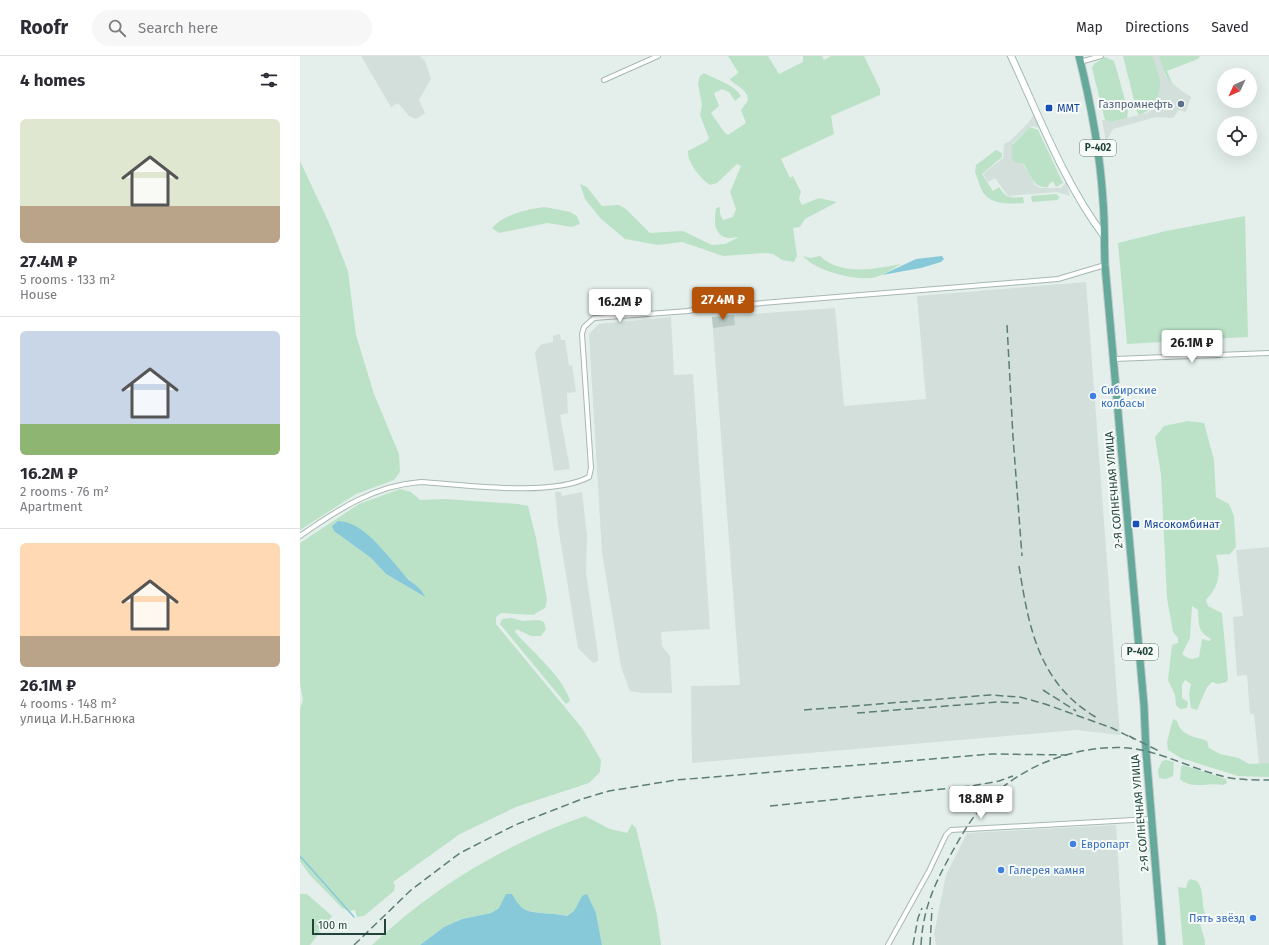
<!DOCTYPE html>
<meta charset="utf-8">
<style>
:root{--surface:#fff;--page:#f7f7f7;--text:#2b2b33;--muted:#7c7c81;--line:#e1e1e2;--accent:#b45309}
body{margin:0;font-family:"Fira Sans",sans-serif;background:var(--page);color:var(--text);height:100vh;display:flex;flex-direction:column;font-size:15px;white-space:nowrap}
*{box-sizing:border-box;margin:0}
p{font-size:13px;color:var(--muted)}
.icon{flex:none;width:22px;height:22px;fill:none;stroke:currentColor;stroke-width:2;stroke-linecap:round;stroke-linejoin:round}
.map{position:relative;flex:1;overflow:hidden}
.side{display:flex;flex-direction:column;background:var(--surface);width:300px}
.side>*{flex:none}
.needle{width:26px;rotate:226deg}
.controls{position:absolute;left:917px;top:12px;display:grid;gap:8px}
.controls a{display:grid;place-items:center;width:40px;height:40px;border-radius:50%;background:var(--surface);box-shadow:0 4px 16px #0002;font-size:20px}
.scale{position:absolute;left:12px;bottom:10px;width:74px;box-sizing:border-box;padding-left:4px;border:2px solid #21433c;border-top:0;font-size:11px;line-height:14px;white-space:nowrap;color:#21433c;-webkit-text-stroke:3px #f6fbf8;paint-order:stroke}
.price{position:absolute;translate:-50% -34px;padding:0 9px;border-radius:4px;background:#fff;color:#222;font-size:13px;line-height:26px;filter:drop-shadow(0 1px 2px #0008)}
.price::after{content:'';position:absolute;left:50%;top:24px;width:12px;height:9px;margin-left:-6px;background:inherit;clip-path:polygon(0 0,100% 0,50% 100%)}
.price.selected{background:var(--accent);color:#fff}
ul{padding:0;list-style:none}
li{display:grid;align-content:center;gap:8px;height:212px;padding:0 20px}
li+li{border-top:1px solid var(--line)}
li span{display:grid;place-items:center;height:124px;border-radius:6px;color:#555}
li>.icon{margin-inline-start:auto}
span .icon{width:72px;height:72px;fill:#fffc;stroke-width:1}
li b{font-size:17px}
h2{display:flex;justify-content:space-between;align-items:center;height:48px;padding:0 20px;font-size:17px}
header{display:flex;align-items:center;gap:24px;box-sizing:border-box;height:56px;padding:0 20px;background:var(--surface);border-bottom:1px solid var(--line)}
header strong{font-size:19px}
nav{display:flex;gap:22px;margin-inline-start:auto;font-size:14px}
.search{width:280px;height:36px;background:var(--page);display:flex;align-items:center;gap:10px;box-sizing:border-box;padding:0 14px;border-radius:22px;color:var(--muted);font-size:15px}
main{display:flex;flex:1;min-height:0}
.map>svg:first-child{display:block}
</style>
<header>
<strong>Roofr</strong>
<div class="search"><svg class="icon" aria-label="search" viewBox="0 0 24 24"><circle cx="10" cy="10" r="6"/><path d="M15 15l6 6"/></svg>Search here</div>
<nav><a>Map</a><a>Directions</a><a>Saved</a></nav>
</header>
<main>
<section class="side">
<h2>4 homes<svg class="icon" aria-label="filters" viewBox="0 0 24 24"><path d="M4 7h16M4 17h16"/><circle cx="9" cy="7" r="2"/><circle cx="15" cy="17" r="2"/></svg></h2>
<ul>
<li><span style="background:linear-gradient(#dfe7d0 70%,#b9a48a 0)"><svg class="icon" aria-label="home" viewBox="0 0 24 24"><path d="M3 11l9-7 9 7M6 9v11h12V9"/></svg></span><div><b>27.4M ₽</b><p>5 rooms · 133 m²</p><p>House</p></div></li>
<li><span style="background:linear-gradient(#c9d6e8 75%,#8fb573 0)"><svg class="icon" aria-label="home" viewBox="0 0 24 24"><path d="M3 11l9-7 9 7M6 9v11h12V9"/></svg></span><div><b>16.2M ₽</b><p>2 rooms · 76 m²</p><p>Apartment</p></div></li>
<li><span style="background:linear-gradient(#ffd9b3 75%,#b9a48a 0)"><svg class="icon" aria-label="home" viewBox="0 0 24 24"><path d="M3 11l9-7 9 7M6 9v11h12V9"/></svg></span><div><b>26.1M ₽</b><p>4 rooms · 148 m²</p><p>улица И.Н.Багнюка</p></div></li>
</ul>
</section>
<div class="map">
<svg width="969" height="889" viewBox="0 0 969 889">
<rect width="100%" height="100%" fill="#e4efeb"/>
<!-- built -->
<g fill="#d2dfda">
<polygon points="61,0 120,0 125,5 131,23 119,44 125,57 116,63 109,60 98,47 91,51"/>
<polygon points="852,0 859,0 865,20 874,30 891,41 886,56 879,54 873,62 856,61 813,73 806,86 802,64 805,64 810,66 847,57 853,53 860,28"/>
<polygon points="732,54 741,72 731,70 712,88 735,129 740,132 761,132 766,126 770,140 757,136 708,140 695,122 688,126 683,118 703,102 704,88 710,85 728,67 733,60"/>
<polygon points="786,226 820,679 777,674 392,707 391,630 440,629 412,261 535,252 544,350 626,343 617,240"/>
<polygon points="371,261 374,319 393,318 410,573 361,576 362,590 370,600 372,637 343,637 330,635 321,611 302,497 289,278 299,268"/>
<polygon points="260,278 261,284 265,284 269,310 272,309 276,336 267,337 268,357 260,359 270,413 254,415 235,297 240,289 253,286 253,280"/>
<polygon points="255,436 261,436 262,440 282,436 287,480 286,516 298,599 298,605 293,607 278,592 258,470"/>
<polygon points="969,491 969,707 959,708 954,658 950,658 947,619 937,620 933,561 943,560 936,494"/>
<polygon points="816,769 823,889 636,889 634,878 646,819 667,777"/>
</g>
<!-- green -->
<g fill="#bbe2c7" fill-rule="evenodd">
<path d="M428 0H468L479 18 503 6V0H522L524 4 531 0H564L580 33V39L531 60 534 78 481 103 490 122 493 120 501 136 499 143 502 149 519 142 537 146 505 163 500 171 493 172 497 200 494 206 482 204 473 198 464 197 423 200 382 186 358 189 325 183 300 162 285 143 280 128 287 131 302 150 319 149 326 153 350 177 383 175 412 189 425 188 439 181C437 181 433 182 430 182 413 181 414 164 416 152L420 151V158L423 164 433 161 436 153 430 136 441 110 437 108 417 127 410 129C401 123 387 107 388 95L407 85 409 82 400 59 402 49 398 28 400 20 404 17C415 23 435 29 441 40L435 45 429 36 422 33 414 37 419 50 411 57 425 77 428 79 446 67 441 54C443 51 445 49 447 46 452 38 437 29 431 25L430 23 437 18 438 16Z"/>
<path d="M823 0H852C855 8 860 19 860 28 860 42 853 55 839 59L837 56Z"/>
<path d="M859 0H900L898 3 867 15 872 27 884 37C866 25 865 20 859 0Z"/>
<polygon points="805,1 814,5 816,11 828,55 827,62 810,66 805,64 792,12 794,8"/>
<path d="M730 71 738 74 763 127 756 131 753 125 749 128 748 131C734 133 730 119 724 108L715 106 712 102V89Z"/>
<path d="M696 94 702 97V101L682 118 693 135 699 131C706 143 711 142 723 141L724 147C712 148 694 149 685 139 680 134 678 122 675 116L676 109Z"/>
<polygon points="0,105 30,169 48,215 56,279 74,338 99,398 100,416 94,424 56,438 0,474"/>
<polygon points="756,138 759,140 758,144 732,146 731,140"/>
<path d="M245 151 270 156 277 160 280 168 272 171 247 167 199 177 192 172C204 158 228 153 245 151Z"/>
<polygon points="945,160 948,281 827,288 818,187 866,175"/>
<path d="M503 200 510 202 520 200C541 220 575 213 601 208 593 213 585 218 576 221 558 226 515 215 503 200Z"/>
<path d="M888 365 904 367 914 404 916 441 929 448 934 460 936 491 930 498 916 499C921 518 920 528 906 544L908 550 922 557 928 622 927 626 918 628 912 626 907 631 897 654 891 652 889 638 891 628 885 624 882 629V642L888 646 887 652 880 653 876 649 875 639 868 624 872 589 878 587V582L873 576 867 542 861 419 855 381 864 370ZM892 550 898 554C899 569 897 575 911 583L909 585 902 583 899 601C892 604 888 603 882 598L890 582Z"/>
<path d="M100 433 111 436 120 444 145 443 218 448 228 450 236 482 247 544 245 552 233 559 201 557 196 561V568L282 672 301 704 300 716 289 727 216 751 160 778 93 826 95 830 94 835 64 860 57 861 55 854 49 855 42 852 9 818 0 805V653L3 644 0 627V487L59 448ZM34 475 108 522 124 538 123 540 86 518 71 502Z"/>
<path d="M211 562 223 565 239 564 244 566 246 573 241 580H231L216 573 215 576C232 596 263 620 270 645L266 648 200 568 202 563Z"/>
<path d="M873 663 877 665C881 680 894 680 907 685L909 692 920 698 939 702 949 708 969 707V721L938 720 881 702 868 694 867 686Z"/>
<polygon points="866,704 874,706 873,720 866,723 859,722 858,714 862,705"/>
<path d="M883 709 926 723 927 727 923 729C909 726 891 734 880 723L881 711Z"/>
<path d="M285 760 310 773 327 777 332 768 336 772 357 859 361 889H302L296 857 282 840 274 855 267 860C255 857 228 858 221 851 218 848 215 843 212 838L199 852 191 857 162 863 144 871 120 889H72C132 832 207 787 285 760Z"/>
<path d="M890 823 897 825C905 836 901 846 905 858L900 868 905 885V889H883L878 831 886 832 888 825Z"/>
<polygon points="0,838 7,838 32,860 10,889 0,889"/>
</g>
<!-- water -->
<g fill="#87c9d9">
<polygon points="642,200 644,203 641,206 621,212 582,219 616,203"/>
<path d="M38 465C65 465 91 505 108 523 114 528 123 534 125 541L86 518 71 502 34 475 32 470Z"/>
<path d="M206 838H212C215 843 219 850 224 853 231 858 255 857 267 860L274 855 282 840 287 838 296 857 302 889H120L144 871 162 863 191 857 199 852Z"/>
</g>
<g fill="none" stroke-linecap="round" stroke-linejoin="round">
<!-- stream -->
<polyline stroke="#87c9d9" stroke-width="1.5" points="0,800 54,861"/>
</g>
<!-- building -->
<polygon fill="#b9cac4" points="434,259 435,269 413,272 412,261"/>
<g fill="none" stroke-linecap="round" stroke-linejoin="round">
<defs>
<g id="minor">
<polyline points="780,6 801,0"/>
<polyline points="304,24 358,0"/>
<polyline points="814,303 969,297"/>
<path d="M0 480C37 454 75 429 121 426 166 429 251 441 289 421L291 412 282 278 284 271 294 262 388 255 402 252 758 223 805 209"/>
<polyline points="588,889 629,815 646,779 651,774 851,763"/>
</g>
<path id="secondary" d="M711 0C739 60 764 127 804 180"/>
<path id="primary" d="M779 0C791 48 800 95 803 145 805 166 804 188 805 209L844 649 846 695 862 889"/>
</defs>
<!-- minor casing -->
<use href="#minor" stroke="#a6b8b3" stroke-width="6"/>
<!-- secondary casing -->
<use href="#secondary" stroke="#a1bcb4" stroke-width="8"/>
<!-- primary casing -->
<use href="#primary" stroke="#c1cac8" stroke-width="9"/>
<!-- minor -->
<use href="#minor" stroke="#fff" stroke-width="4"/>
<!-- secondary -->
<use href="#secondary" stroke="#fff" stroke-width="6"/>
<!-- primary -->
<use href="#primary" stroke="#64a99a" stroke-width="7"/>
<!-- rail -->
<g stroke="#5c7e77" stroke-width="1.5" stroke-dasharray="8 4" stroke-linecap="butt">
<polyline points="707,269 713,381 722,500"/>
<path d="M719 510C729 573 739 629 799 663"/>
<polyline points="743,634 776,655"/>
<polyline points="504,654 690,639 720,641 745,648 812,672 834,683"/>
<polyline points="557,657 698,646 719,647"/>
<polyline points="829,680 859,695"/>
<polyline points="470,750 672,730 699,725 713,720"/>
<polyline points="54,889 111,834 160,797 215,769 282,743 309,735 376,724 692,698 767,699"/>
<polyline points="613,889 618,862 622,852"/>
<path d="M621 889C623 853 634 829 651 798 659 784 667 769 677 757 711 713 773 688 828 692 859 695 888 711 918 719 934 724 952 724 969 724"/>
<polyline points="630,889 632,852"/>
</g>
</g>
<!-- markers -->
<circle fill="#5c6f8a" stroke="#f6fbf8" stroke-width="1.5" cx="881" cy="48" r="4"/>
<g fill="#1a4fb4" stroke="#f6fbf8" stroke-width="1.5">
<rect x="745" y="48" width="8" height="8" rx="2"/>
<rect x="832" y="464" width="8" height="8" rx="2"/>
</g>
<g fill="#3f7fe0" stroke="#f6fbf8" stroke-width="1.5">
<circle cx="793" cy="340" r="4"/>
<circle cx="773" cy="788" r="4"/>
<circle cx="701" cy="814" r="4"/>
<circle cx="953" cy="862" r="4"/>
</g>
<g text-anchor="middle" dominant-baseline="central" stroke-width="4" stroke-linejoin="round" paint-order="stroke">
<!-- shield labels -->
<g fill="#f6fbf8" stroke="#617a74" stroke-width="1">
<rect x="780" y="84" width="36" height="16" rx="3"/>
<rect x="822" y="588" width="36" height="16" rx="3"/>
</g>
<g font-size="10" font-weight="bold" fill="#21433c">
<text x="798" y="92">Р-402</text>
<text x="840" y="596">Р-402</text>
</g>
<!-- service labels -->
<g font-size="11" fill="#4e5e75" stroke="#f6fbf8" text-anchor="end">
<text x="873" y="48">Газпромнефть</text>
</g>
<!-- transit labels -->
<g font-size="11" fill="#164399" stroke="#f6fbf8" text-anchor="start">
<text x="757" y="52">ММТ</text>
<text x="844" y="468">Мясокомбинат</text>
</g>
<!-- shop labels -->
<g font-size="11" fill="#366cbe" stroke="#f6fbf8" text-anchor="start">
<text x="801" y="334">Сибирские<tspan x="801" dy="13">колбасы</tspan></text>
<text x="781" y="788">Европарт</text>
<text x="709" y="814">Галерея камня</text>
<text x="945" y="862" text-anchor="end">Пять звёзд</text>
</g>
<!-- street labels -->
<g font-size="11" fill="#21433c" stroke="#f6fbf8">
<text transform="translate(814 434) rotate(-95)">2-Я СОЛНЕЧНАЯ УЛИЦА</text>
<text transform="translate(840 757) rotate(-95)">2-Я СОЛНЕЧНАЯ УЛИЦА</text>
</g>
</g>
</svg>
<div class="controls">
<a><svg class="needle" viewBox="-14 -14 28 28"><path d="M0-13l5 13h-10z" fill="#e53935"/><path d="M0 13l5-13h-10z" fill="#7c7c81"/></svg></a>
<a><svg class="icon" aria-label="locate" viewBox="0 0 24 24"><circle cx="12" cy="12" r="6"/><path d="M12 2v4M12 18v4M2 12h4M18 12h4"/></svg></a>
</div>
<div class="scale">100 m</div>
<b class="price selected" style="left:423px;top:265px">27.4M ₽</b>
<b class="price" style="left:320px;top:267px">16.2M ₽</b>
<b class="price" style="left:892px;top:308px">26.1M ₽</b>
<b class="price" style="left:681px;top:764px">18.8M ₽</b>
</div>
</main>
